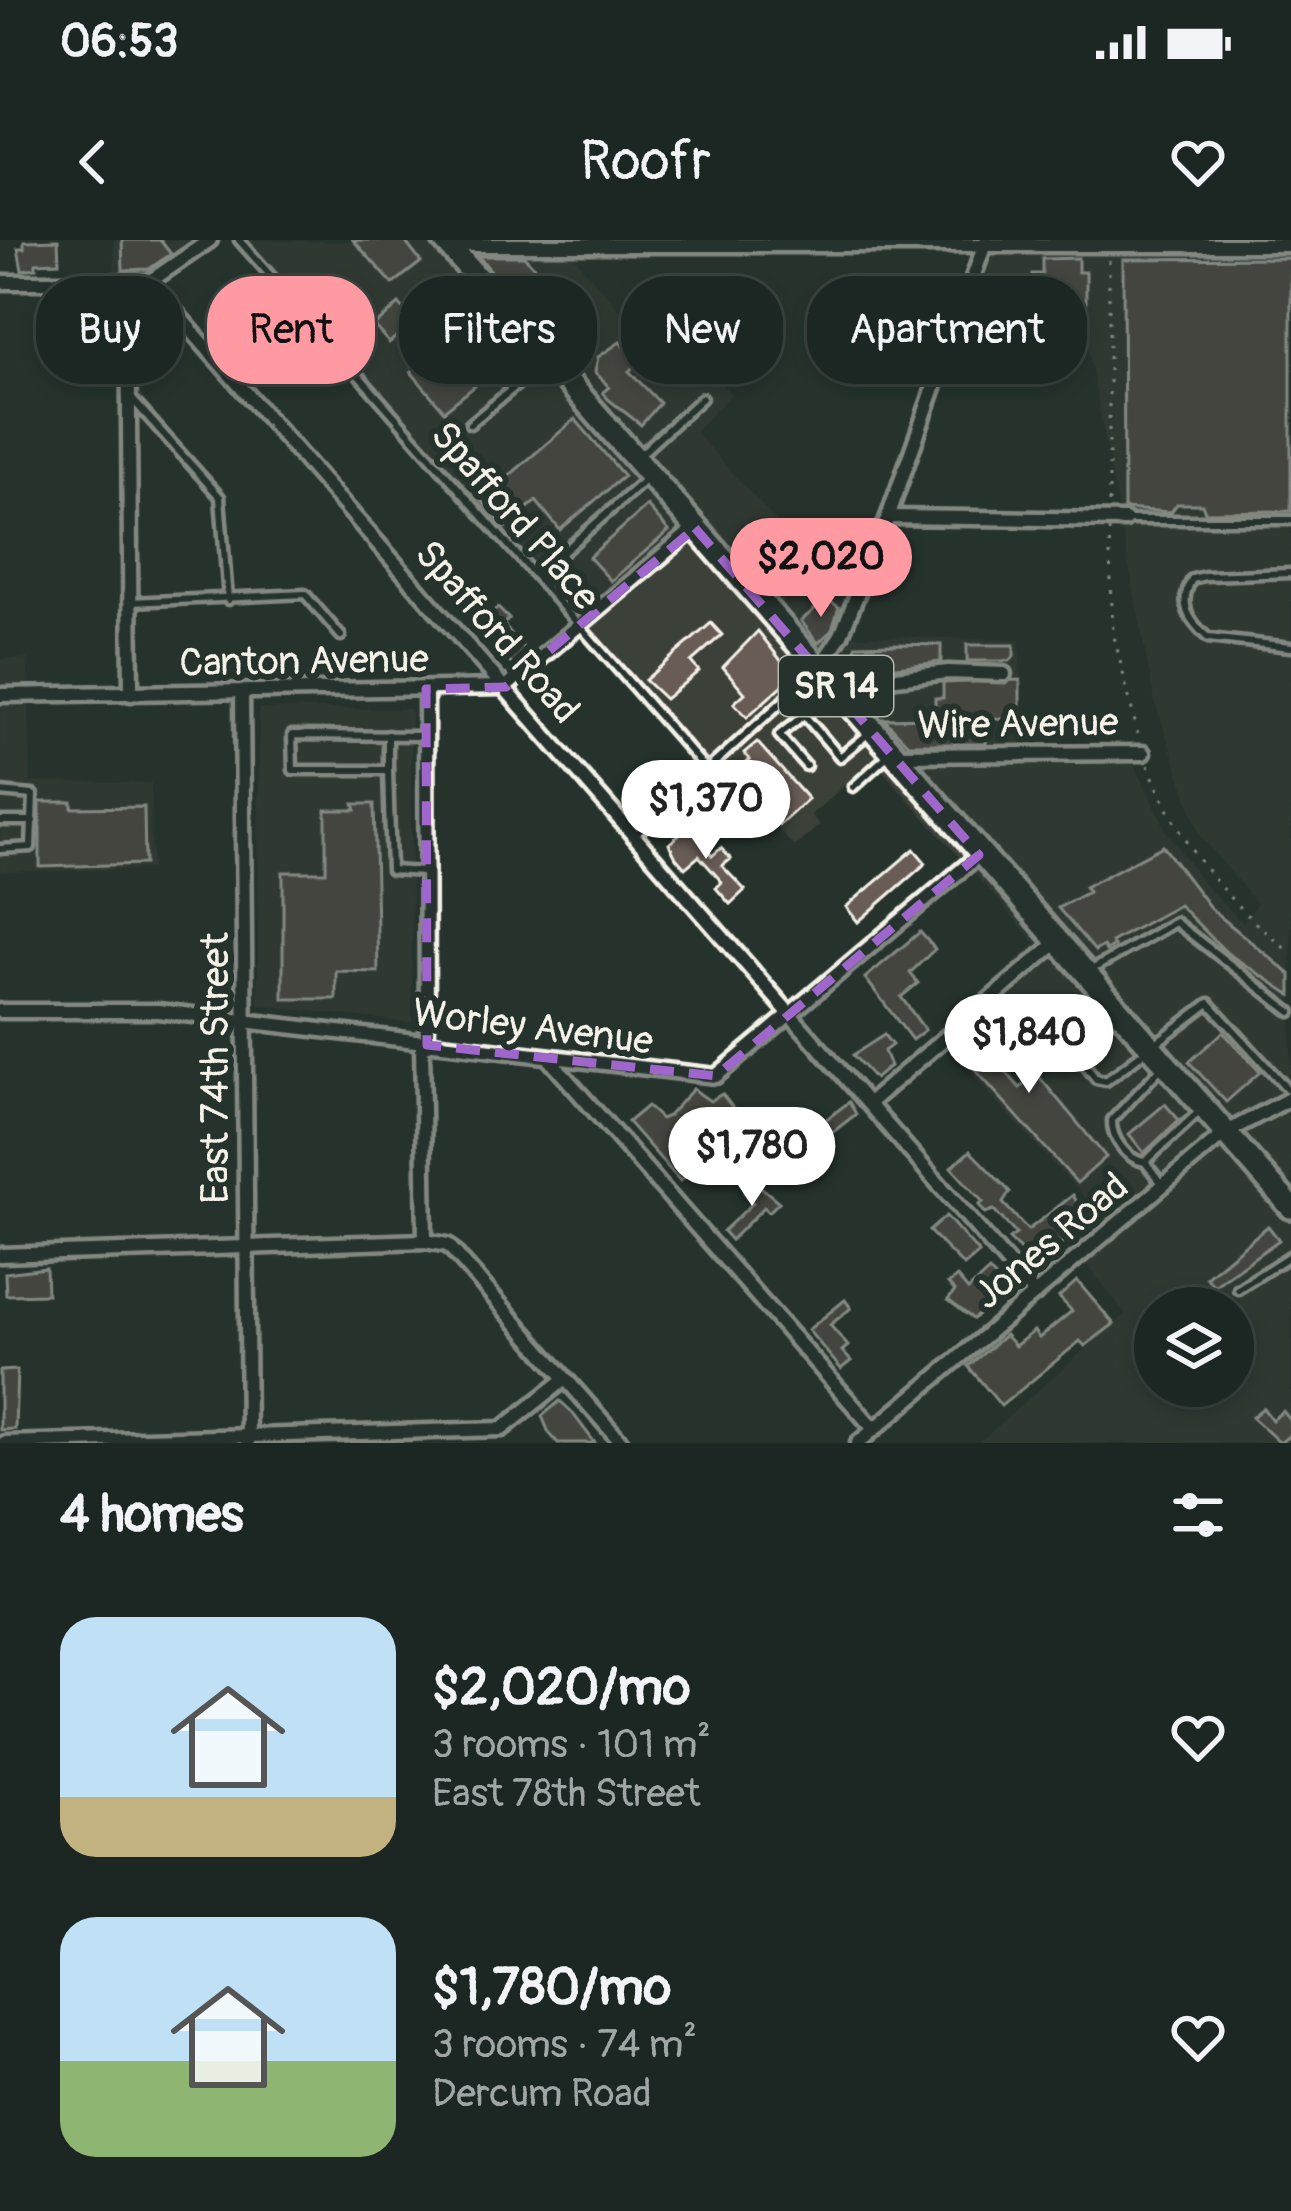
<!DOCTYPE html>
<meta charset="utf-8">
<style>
:root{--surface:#1c2622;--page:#29322f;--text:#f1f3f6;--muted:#a0a5a5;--line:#3a4340;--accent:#ff9aa2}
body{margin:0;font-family:Pangolin,sans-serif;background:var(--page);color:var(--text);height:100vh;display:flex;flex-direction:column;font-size:45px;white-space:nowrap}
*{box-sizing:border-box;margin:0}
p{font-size:39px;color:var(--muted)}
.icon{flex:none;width:66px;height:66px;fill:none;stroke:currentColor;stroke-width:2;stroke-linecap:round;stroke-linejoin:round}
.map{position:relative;height:1203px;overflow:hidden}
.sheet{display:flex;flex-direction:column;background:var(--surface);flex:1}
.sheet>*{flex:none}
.hud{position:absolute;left:36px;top:36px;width:1221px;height:108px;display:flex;gap:24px}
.buttons{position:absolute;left:1134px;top:1047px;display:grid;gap:24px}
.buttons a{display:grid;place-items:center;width:120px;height:120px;border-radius:50%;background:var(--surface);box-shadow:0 6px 18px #0003,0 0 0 3px var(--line);font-size:60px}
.price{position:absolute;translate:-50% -102px;padding:0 27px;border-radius:42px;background:#fff;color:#222;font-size:39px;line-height:78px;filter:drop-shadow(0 3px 6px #0008)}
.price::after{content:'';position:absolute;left:50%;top:72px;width:36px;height:27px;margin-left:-18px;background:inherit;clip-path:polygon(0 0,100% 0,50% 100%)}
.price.current{background:var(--accent);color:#111}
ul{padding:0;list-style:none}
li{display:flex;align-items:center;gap:36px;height:300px;padding:0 60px}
li span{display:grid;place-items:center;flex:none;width:336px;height:240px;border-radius:36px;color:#555}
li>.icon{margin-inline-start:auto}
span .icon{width:144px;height:144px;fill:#fffc;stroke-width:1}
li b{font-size:51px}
h2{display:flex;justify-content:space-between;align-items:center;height:144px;padding:0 60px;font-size:51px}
.pill{padding:0 42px;border-radius:48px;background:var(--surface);box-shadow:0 6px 18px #0003,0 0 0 3px var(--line);font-size:42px;line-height:108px}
.pill.current{background:var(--accent);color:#111}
.status{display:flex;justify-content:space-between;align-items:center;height:84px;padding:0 60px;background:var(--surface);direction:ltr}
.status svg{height:33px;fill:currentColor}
header{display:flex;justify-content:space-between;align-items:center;height:156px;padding:0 60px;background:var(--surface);font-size:54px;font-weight:600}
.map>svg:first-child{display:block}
</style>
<div class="status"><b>06:53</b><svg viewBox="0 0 49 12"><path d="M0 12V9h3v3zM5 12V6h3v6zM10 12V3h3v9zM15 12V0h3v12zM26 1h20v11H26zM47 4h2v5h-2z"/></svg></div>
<header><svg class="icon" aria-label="back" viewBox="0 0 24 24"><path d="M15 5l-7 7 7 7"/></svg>Roofr<svg class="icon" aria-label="heart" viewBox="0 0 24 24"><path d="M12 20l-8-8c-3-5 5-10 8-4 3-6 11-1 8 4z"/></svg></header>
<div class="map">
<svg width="1291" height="1203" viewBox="0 0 1291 1203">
<rect width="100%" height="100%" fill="#26332d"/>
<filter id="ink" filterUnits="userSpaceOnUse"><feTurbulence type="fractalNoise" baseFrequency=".00833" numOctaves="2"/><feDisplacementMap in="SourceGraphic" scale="24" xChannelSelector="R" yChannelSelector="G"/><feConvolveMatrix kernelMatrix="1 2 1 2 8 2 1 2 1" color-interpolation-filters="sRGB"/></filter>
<g filter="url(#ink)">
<!-- built -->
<g fill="#3a3f39" fill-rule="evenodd">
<polygon points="114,0 210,0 150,42 176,73 129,109 128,43 115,42"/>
<path d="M243 0 564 5 674 134 710 132 731 154 695 192 853 365 842 395 1020 400 1022 514 1129 513 1168 593 1203 643 1243 683 1257 664 1200 595 1155 463 1084 89 955 90 986 4 1291 0V1203H978L1126 1074 1080 1016 1112 988 949 809 943 812 931 798 1036 703 873 520 811 575 820 585 794 607 724 530 717 536ZM1155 1068H1233V1146H1155Z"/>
<polygon points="0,419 28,419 31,542 151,543 152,629 0,632"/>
<polygon points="259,469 411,469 412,783 258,765"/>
</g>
<!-- building -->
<g fill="#675b55" stroke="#f4f1e8" stroke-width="3">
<polygon points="58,0 59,22 36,23 36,28 22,30 18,8 24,8 24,1"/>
<polygon points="122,0 160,0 171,14 149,29 123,30"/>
<polygon points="353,0 404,0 421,22 393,44"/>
<polygon points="478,16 524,16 548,42 564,31 571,42 531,76"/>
<polygon points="1078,18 1078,32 1086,32 1086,66 1033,67 1032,34 1042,34 1042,19"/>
<polygon points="1291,18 1291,271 1205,272 1202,264 1177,264 1171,272 1124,269 1123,19"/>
<polygon points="352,51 365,70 335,95 320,79"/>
<polygon points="399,64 414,82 389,103 374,86"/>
<polygon points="651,83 725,83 709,127 676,127 651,98"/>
<polygon points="620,102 638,123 629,131 660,163 641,185 608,159 603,152 609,147 595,132 598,117"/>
<polygon points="442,107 475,146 444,171 411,132"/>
<polygon points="575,179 624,236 560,290 536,261 505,288 481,260"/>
<polygon points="647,266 669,291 611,341 589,317"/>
<polygon points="826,359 839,367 832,390 818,403 801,381"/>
<polygon points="498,368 509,379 503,384 528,413 513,426 477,384"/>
<polygon points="711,383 722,395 691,422 699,431 665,459 645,440"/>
<polygon points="758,391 793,436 747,477 734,463 745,453 723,427"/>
<polygon points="894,404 941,405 941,422 843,433 857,405"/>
<polygon points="967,405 1014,405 1014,416 1010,421 967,421"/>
<polygon points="1020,440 1020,479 986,479 986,504 908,504 884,479 935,478 935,458 943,458 943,443"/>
<polygon points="757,502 808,559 779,585 752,554 739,567 720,546 750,520 744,513"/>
<polygon points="40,562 72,562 72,568 144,567 145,624 40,627"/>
<polygon points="354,564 374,564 378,732 336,731 336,759 283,759 283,632 326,632 326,570 356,570"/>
<polygon points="688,586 712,616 721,608 731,619 722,626 745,650 730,664 716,648 722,642 699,616 685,628 676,618 669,604"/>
<polygon points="1163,606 1211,669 1291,735 1291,755 1227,713 1179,665 1111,702 1114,706 1106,711 1103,706 1095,711 1058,668 1088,652 1085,647"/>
<polygon points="914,609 926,623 858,682 846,667"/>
<polygon points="920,692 935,709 910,733 918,743 901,757 925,790 912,800 865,738"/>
<polygon points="996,768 1026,802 1000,825 1020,848 1036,833 1106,917 1077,943 953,805"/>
<polygon points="1223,792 1260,832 1226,862 1189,822"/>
<polygon points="884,795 892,805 884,811 890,826 875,839 853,815"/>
<polygon points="693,849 710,861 722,854 736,872 701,909 707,920 680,941 628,882 647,866 661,879 668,876"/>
<polygon points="849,862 856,874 806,913 799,900"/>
<polygon points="1165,864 1179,880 1144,913 1129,894"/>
<polygon points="970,911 1010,952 1003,963 1028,990 1073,955 1087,980 1037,1026 1009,999 1016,994 994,970 985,973 979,965 983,962 951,927"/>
<polygon points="755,942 779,962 769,972 764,967 731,1000 723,991 753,963 744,952"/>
<polygon points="946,976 979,1013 964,1026 929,991"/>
<polygon points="1268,986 1279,1000 1214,1046 1206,1037"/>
<polygon points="46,1028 47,1054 6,1055 5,1033"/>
<polygon points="989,1031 1008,1052 973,1079 948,1060 955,1051 948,1044 957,1037 968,1050"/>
<polygon points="1077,1041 1114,1084 1085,1106 1080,1101 1001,1166 968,1126 1005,1095 1015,1106 1034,1091 1039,1098 1072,1071 1059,1057"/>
<polygon points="845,1060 851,1068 830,1085 848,1106 842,1111 851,1121 841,1129 808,1090"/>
<polygon points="17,1130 15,1189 0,1190 0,1131"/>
<polygon points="560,1161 571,1171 595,1203 558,1203 549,1193 542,1176"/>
<polygon points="1263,1168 1272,1180 1283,1171 1291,1181 1291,1194 1280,1203 1252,1177"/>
</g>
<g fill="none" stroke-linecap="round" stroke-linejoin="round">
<defs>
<g id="service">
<polyline points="239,0 707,530"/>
<polyline points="485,53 454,94 511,148"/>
<polyline points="133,160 220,257 228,360"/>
<polyline points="470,184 546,121"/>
<polyline points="641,214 702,158"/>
<polyline points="1127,280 1291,280"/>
<path d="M1291 333 1205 336 1192 339C1178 364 1188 380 1208 398L1291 407"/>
<polyline points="130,362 305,354 341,396"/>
<polyline points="596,368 578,356 552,322 646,239"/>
<polyline points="835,450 804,475 840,517 868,494"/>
<polyline points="804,475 779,495 806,526"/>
<polyline points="388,495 388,530"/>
<polyline points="423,496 292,495 293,530 388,530 391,630 424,632"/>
<polyline points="853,547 886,517"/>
<polyline points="0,552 33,555 31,607 0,609"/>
<polyline points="0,581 33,581"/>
<polyline points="636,594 816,431"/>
<polyline points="1093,729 1175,682 1291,772"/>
<polyline points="1082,821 1096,839 1106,841 1209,763 1291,853"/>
<path d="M1162 827 1112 880C1111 898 1127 920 1145 922L1201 870"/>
<polyline points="1145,922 1161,943"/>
<polyline points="1238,1049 1291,1015"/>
</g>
<g id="minor">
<polyline points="449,5 1291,5"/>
<polyline points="0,42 149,42 210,0"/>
<polyline points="128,42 131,454"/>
<polyline points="149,42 1035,1054"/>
<polyline points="888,277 1125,280"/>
<polyline points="819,428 841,395 888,277 986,1"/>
<polyline points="835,445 948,432 1004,434"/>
<polyline points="426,449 427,805"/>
<polyline points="242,452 248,1203"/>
<polyline points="0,455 506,447 695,288"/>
<polyline points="894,515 1143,513"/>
<polyline points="0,771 158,771 716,836 979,615"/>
<polyline points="422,803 425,1001"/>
<polyline points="551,821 874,1189"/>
<polyline points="869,863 1057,702"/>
<polyline points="0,1015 425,1001 448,1005 622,1203"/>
<polyline points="4,1203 502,1189 565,1139"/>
<polyline points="858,1203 1225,893 1291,858"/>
</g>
<polyline id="primary" points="444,0 1291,967"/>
</defs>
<!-- service casing -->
<use href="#service" stroke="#f4f1e8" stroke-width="15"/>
<!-- minor casing -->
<use href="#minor" stroke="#f4f1e8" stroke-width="21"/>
<!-- primary casing -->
<use href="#primary" stroke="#f4f1e8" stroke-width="30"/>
<!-- path -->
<g stroke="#f4f1e8" stroke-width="3" stroke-dasharray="3 9" stroke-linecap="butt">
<polyline points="1109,20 1109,268"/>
<polyline points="1109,290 1113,392 1139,499"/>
<path d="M1148 525C1179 603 1225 662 1291 713"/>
</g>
<!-- service -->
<use href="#service" stroke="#26332d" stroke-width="6"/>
<!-- minor -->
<use href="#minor" stroke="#26332d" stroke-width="12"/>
<!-- primary -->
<use href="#primary" stroke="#26332d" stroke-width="21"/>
</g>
</g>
<!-- marked area -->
<path d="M0 0H1291V1203H0ZM695 288 979 615 716 836 427 805 426 449 506 447Z" fill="#26332d" fill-opacity=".55" fill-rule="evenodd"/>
<path fill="none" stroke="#9f67cb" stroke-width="9" stroke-dasharray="24 15" stroke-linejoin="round" d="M695 288 979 615 716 836 427 805 426 449 506 447Z"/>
<g text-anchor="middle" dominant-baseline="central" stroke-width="12" stroke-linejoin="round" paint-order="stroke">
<!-- shield labels -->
<rect fill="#26332d" stroke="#b6b8b0" stroke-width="3" x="779" y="416" width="114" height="60" rx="9"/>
<g font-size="36" font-weight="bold" fill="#f4f1e8">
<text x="836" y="446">SR 14</text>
</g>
<!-- street labels -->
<g font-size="39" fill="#f4f1e8" stroke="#26332d">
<text transform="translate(515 276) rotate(49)">Spafford Place</text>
<text transform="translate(497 392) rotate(49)">Spafford Road</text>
<text transform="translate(304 421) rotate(-1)">Canton Avenue</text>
<text transform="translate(1018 484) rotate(-1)">Wire Avenue</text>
<text transform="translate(533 787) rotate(7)">Worley Avenue</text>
<text transform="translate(215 828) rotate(-90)">East 74th Street</text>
<text transform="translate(1051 1001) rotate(-40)">Jones Road</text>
</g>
</g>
</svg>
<div class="buttons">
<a><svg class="icon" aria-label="layers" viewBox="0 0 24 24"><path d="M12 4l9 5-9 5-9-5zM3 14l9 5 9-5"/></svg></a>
</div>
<b class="price current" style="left:821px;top:380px">$2,020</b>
<b class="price" style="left:706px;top:622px">$1,370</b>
<b class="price" style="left:1029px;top:856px">$1,840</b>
<b class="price" style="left:752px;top:969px">$1,780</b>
<div class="hud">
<a class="pill">Buy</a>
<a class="pill current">Rent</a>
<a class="pill">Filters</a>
<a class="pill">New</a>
<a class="pill">Apartment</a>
</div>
</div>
<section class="sheet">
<h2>4 homes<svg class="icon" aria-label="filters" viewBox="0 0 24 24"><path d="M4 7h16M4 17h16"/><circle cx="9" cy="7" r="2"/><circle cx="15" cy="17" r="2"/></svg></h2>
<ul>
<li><span style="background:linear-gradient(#bfe0f5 75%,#c2b280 0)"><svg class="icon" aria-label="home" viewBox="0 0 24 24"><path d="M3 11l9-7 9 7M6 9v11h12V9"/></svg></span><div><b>$2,020/mo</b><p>3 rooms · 101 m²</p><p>East 78th Street</p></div><svg class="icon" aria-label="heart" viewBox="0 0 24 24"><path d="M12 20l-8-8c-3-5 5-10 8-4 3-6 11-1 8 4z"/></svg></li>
<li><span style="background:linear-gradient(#bfe0f5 60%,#8fb573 0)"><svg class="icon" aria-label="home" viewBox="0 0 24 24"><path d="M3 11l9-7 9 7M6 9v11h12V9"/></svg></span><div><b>$1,780/mo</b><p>3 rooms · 74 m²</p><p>Dercum Road</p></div><svg class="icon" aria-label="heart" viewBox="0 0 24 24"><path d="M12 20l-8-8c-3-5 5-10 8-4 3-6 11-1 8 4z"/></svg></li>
</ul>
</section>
